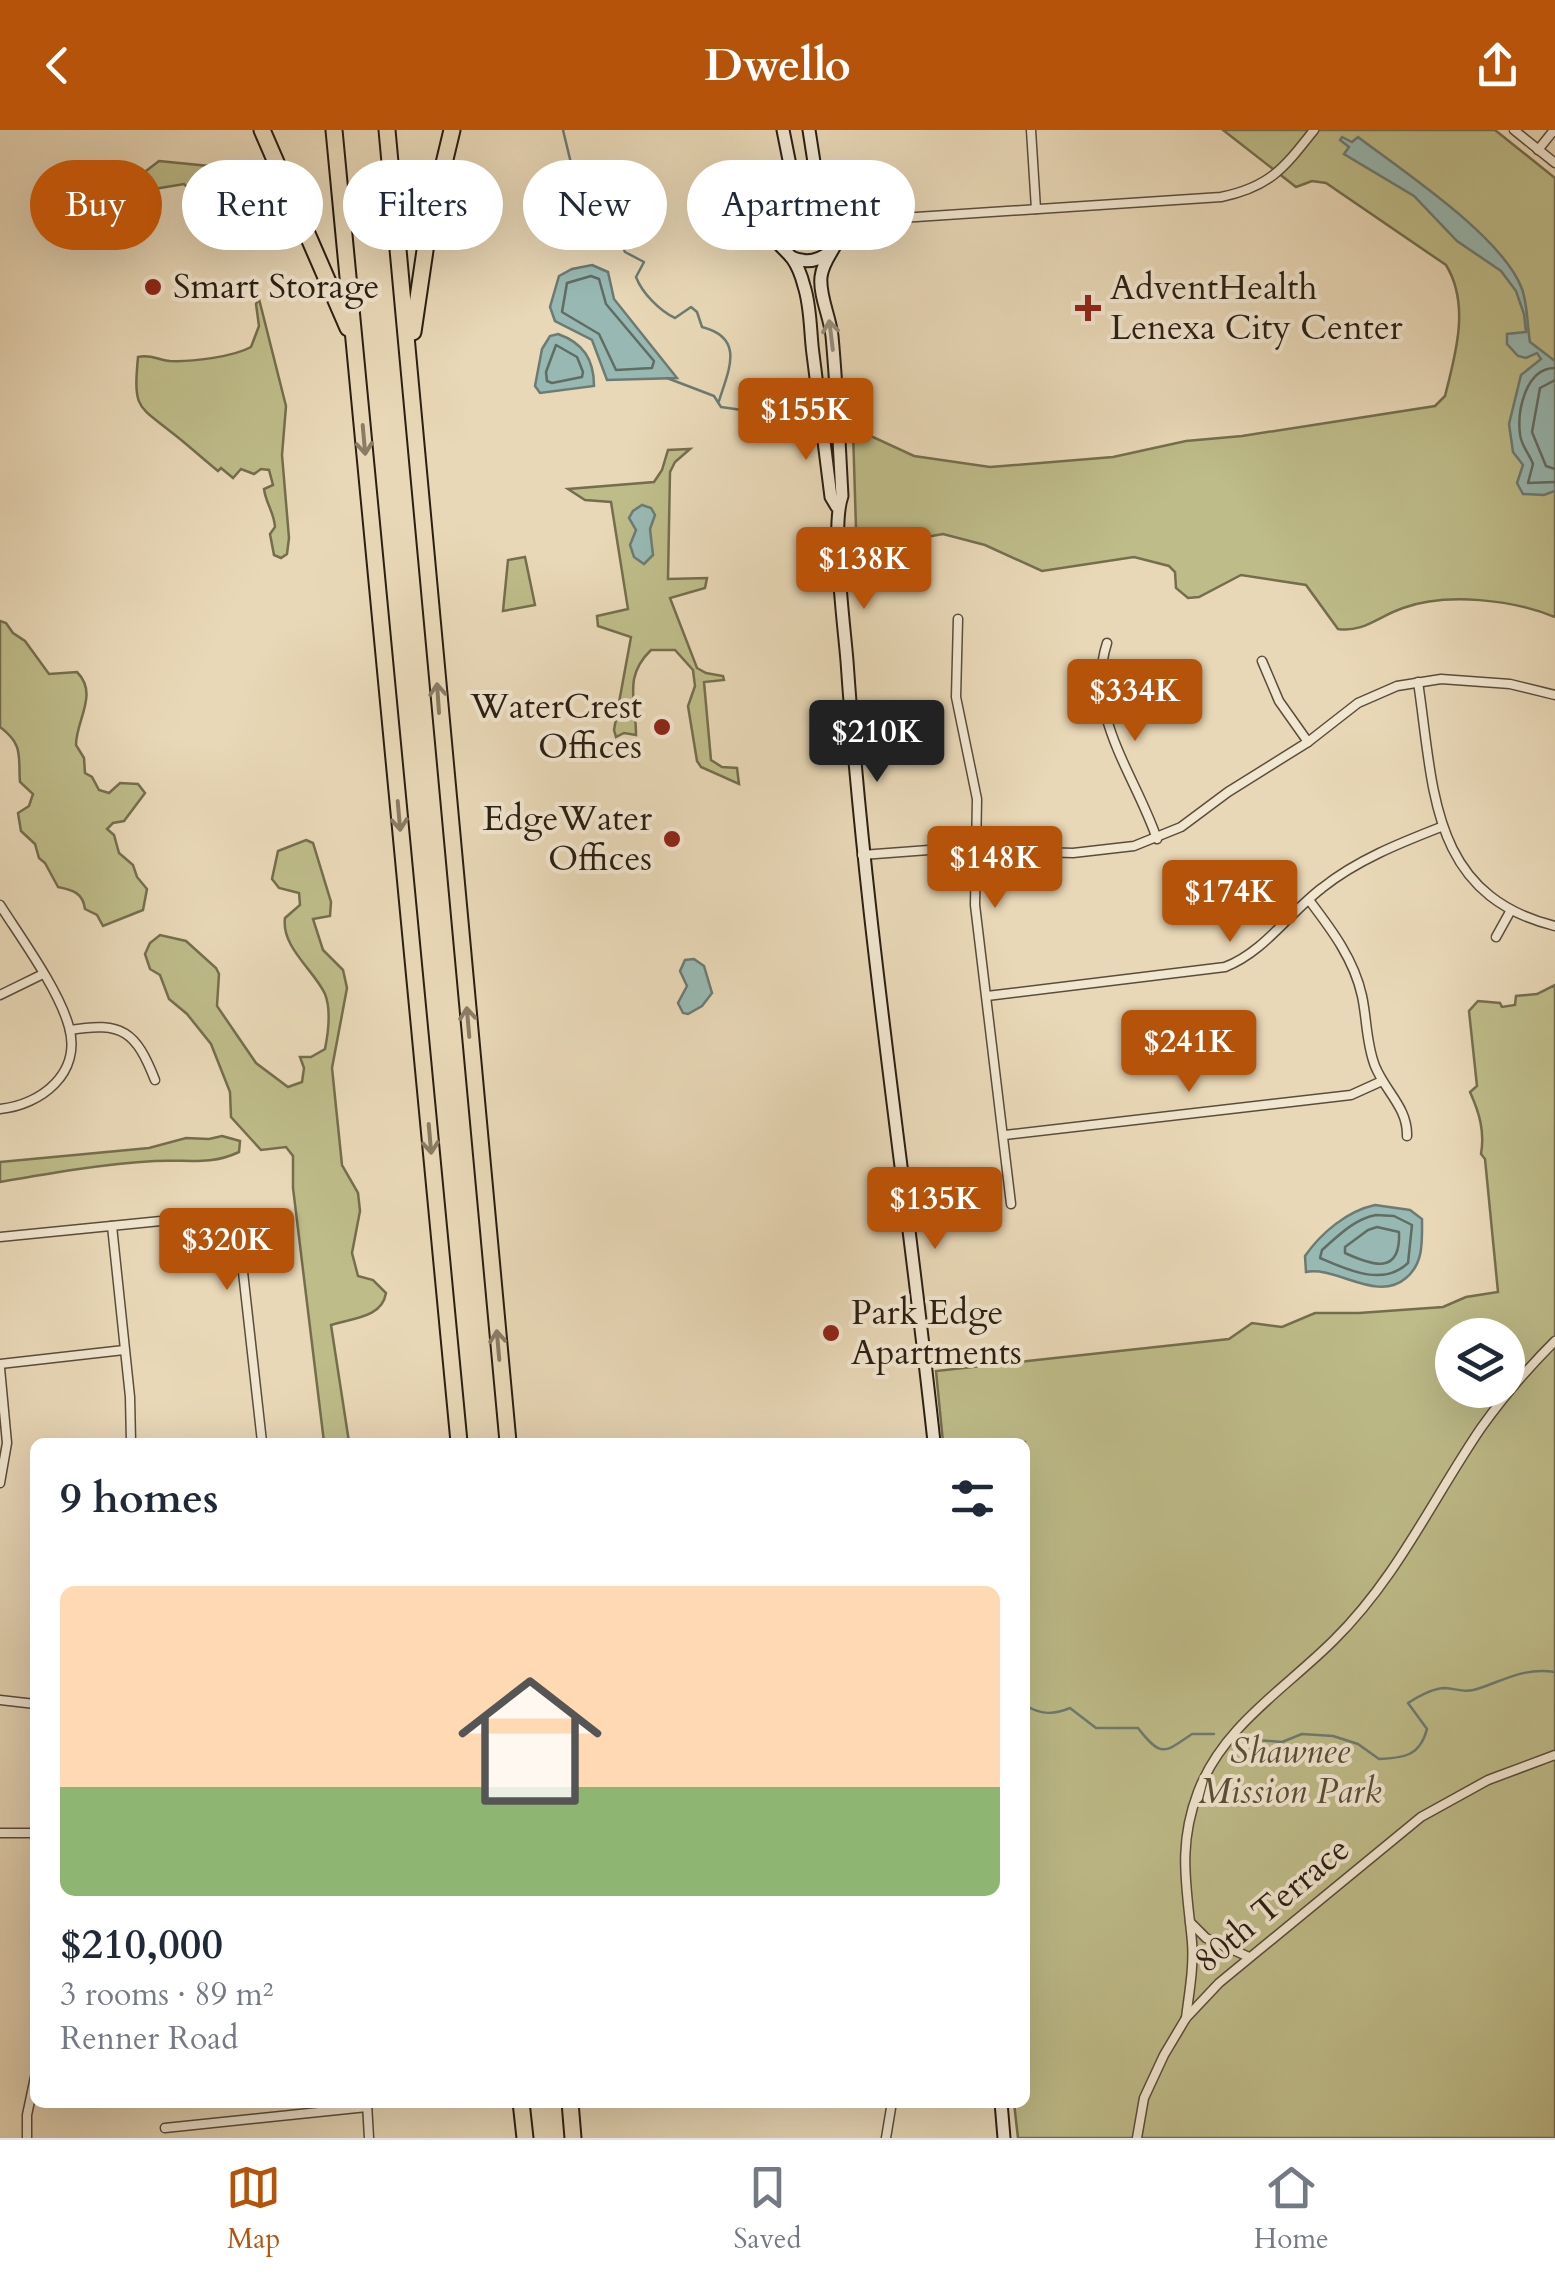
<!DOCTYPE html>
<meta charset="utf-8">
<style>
:root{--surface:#fff;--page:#f2f2f3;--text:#1f2937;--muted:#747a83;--line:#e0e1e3;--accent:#b45309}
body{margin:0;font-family:Cardo,serif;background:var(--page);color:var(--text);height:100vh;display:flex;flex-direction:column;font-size:38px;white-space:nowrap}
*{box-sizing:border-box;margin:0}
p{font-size:32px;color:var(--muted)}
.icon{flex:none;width:55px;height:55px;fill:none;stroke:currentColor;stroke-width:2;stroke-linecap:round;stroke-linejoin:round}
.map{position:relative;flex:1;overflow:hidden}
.side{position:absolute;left:30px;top:1308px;width:1000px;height:670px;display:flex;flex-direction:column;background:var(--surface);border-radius:15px;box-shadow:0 10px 40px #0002}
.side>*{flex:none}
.hud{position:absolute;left:30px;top:30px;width:1000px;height:90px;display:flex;gap:20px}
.tools{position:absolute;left:1435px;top:1188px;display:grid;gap:20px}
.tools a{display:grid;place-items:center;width:90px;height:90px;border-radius:50%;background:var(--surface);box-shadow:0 10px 40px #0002;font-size:50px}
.price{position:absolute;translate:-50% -85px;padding:0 22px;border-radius:10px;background:var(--accent);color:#fff;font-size:32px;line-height:65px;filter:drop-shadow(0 2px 5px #0008)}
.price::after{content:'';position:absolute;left:50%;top:60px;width:30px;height:22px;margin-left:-15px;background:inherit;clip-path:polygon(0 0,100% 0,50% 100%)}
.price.current{background:#222;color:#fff}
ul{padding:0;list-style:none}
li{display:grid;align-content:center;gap:20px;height:530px;padding:0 30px}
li+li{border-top:2px solid var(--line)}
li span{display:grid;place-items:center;height:310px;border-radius:15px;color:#555}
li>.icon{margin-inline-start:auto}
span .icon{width:180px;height:180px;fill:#fffc;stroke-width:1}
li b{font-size:42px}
h2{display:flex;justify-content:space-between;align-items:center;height:120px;padding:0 30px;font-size:42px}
.tag{padding:0 35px;border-radius:45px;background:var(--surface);box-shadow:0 10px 40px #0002;font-size:35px;line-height:90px}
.tag.current{background:var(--accent);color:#fff}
header{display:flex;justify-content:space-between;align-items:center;height:130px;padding:0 30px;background:var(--accent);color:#fff;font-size:45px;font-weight:700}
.tab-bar{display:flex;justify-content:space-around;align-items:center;height:140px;border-top:2px solid var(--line);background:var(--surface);font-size:28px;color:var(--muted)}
.tab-bar a{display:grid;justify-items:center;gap:5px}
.tab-bar .current{color:var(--accent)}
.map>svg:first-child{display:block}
</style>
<header><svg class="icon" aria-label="back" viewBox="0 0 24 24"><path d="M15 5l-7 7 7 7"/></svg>Dwello<svg class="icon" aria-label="share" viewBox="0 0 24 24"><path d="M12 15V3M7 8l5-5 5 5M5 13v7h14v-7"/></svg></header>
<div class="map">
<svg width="1555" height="2008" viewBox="0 0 1555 2008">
<rect width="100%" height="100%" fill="#e9d8b7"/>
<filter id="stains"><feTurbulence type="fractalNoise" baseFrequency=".002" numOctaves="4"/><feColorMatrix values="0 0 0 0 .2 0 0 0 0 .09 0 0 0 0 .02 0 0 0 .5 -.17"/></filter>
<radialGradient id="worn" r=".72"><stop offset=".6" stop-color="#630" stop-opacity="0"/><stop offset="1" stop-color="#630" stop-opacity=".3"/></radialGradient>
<!-- green -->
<g fill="#bebc89" stroke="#746e4e" stroke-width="2.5" fill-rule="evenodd">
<path d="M1223 0H1495L1555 48V487C1513 470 1447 462 1403 478 1379 486 1363 503 1338 499L1306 455 1241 445 1199 467 1188 468 1176 458 1175 442 1169 436 1134 427 1042 441 985 415 943 404 915 409 864 462 858 463 853 301H860L914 326 990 337 1113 327 1186 311 1242 306 1435 276 1445 266C1456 223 1470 174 1446 135L1326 53 1312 51 1296 57Z"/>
<polygon points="159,31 209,36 218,54 220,76 210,81 184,54 154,59 129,85 96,98 90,86 94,74 125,64 146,41"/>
<path d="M259 169 286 276 282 325 289 408 287 424 281 428 274 425 270 404 275 397C274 382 266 374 264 359L273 355 269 340 261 339 254 344 241 339 233 348 221 338 218 341C203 329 189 316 175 305 138 275 133 281 138 227 151 224 158 230 170 231 191 232 233 227 251 217L259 196 256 174Z"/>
<path d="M690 319 675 332 670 342 668 449 707 448 705 458 670 468 697 538 706 543 723 546 724 550 704 552 711 630 722 637 737 638 739 654 701 637 697 631 688 576 695 556 693 540 675 520H651C623 547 636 570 636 605L624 603 616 607 614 600 631 507 598 496 597 486 628 479 611 372 585 370 568 359 654 352 662 340 668 320Z"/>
<polygon points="525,427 535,475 503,481 508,430"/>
<path d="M0 491 6 493 13 503 25 511 49 544 77 542C99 564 76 590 76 615L84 628 85 643 92 647 99 660 109 663 120 653 138 654 145 663 124 691 113 693 107 699 114 705 119 723 133 735 137 747 147 759 143 780 103 796 97 785 85 779C83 763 73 760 58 757L45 733 39 728 35 714 21 701 18 683 29 676 33 664 20 652C18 626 24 615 0 597Z"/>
<path d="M306 710 313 713 331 772 330 786 313 789 323 820 343 840 347 858 332 938 342 1035 358 1063 360 1081 352 1123 358 1146 373 1150 386 1163C382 1188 352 1188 331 1195L349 1312H324L293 1058V1026L286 1017 261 1020 231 987 230 962 211 914 187 884 169 869 160 845 150 839 145 824 150 813 160 805 186 811 216 838 219 844 217 876 256 933 288 957 302 952 304 938 300 927H311L325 919C328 904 331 879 325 864 314 840 281 817 285 788L300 775 299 763 279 758 272 749 278 721Z"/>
<path d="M1555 855V2008H1018L1014 1973 1025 1972V1312H943L936 1241 1229 1209 1252 1193 1282 1197 1315 1183H1359L1443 1177 1466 1167 1498 1162 1485 1029 1481 1024C1485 1001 1479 982 1470 962L1477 956 1469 881 1478 871 1500 873 1502 877 1515 875 1516 866 1537 864ZM1452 1205H1508V1260H1452Z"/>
<path d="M222 1006 240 1011 239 1022C210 1036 185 1029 155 1031 103 1034 51 1043 0 1052V1032L149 1018 186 1008 209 1009Z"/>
</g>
<!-- water -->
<g fill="#98b9b3" stroke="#6c7b73" stroke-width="2.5">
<path d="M1342 7 1352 12 1358 7C1404 42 1503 107 1522 159 1528 176 1527 195 1530 212L1555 231V361L1544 365 1523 364 1517 353 1523 335 1513 322 1509 294 1521 245 1541 229 1537 223 1526 228 1518 226 1507 214V204L1526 202 1524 184 1516 161 1501 141 1457 111 1414 66 1344 24 1349 17 1340 10Z"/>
<polygon points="592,135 608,142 614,169 677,248 607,250 592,210 555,191 550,177 559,146 572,139"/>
<path d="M558 204C583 213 594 229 594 256L540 263 535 256 542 219 550 206Z"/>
<polygon points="642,375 651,378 655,385 650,399 653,425 644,434 634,427 630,415 636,400 629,388 633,381"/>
<polygon points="694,829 704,836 712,863 702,876 688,884 683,883 678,873 687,856 680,841 685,830"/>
<path d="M1375 1075 1410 1080 1422 1089C1422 1111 1424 1133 1406 1148 1377 1173 1337 1136 1306 1142L1305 1126C1321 1103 1347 1081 1375 1075Z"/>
</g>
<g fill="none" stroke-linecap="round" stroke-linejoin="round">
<!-- shore -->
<g stroke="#616c63" stroke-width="2.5">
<polygon points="591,146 599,149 606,174 654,231 652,238 616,240 599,204 562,182 567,153"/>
<polygon points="556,215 577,227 583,242 582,247 552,253 547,251 546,242"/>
<path d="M1555 238C1526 238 1517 280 1520 304 1521 316 1529 323 1533 334L1528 353 1555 352"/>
<polyline points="1555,250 1540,258 1532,302 1546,336 1555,339"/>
<path d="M1376 1085 1394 1086 1412 1095 1408 1133C1383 1157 1348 1140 1320 1128L1322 1120C1338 1106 1354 1089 1376 1085Z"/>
<path d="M1377 1097 1399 1102C1401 1145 1373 1136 1345 1123V1117L1368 1100Z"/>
</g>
<!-- stream -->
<g stroke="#6c7b73" stroke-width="2.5">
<path d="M563 0 588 104 622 115 625 122 644 132 636 147C642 163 660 181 675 188L691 177 697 182 702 197C745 208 729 239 719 271"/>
<polyline points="667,248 714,266 721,277 742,280 758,301 775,301 788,295"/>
<path d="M1025 1575C1040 1585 1054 1585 1070 1578L1096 1598H1138C1162 1629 1165 1622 1192 1604H1214"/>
<path d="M1258 1610 1282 1612 1302 1604 1333 1606 1358 1614 1379 1629C1404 1628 1420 1626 1427 1599L1408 1573C1419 1566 1433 1558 1445 1558 1457 1559 1466 1563 1477 1559 1505 1550 1525 1537 1555 1542"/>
</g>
<defs>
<g id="minor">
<polyline points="1031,0 1036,79"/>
<polyline points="1514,0 1555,33"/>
<polyline points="1538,20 1554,0"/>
<path d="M838 77 861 87 886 89 1221 67C1270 57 1284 38 1314 0"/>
<polyline points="837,114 861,98 882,90"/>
<polyline points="958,489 956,567 977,669 975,775 1011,1074"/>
<path d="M1107 513C1084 584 1135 644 1157 709"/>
<polyline points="1262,531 1279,571 1308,612"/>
<path d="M1418 552C1434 657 1429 765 1555 796"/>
<polyline points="862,725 942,719 1073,723 1134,716 1181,697 1228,662 1308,612 1358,573 1397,556 1441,549 1510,554 1555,565"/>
<path d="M1309 770C1331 799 1354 829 1362 866 1367 889 1366 913 1375 936 1385 961 1408 978 1407 1006"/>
<path d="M0 775C21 808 59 860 69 897 82 943 41 975 0 979"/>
<polyline points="1496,807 1511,780"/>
<polyline points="0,865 43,844"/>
<path d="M987 866 1225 837C1264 822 1289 783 1322 758 1357 730 1400 713 1441 697"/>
<path d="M70 900C123 891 136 902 155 950"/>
<polyline points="1005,1005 1351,965 1382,951"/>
<polyline points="112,1096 130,1267 131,1312"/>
<path d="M0 1107 191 1088C219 1091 235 1106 242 1133L262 1312"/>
<polyline points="0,1234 124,1220"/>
<polyline points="0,1238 7,1313 0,1353"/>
<polyline points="0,1570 35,1574"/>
<polyline points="0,1703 35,1703"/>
<polyline points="1190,1792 1206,1808 1249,1827"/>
<path d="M1186 1888C1189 1863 1194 1838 1192 1812 1187 1757 1177 1717 1198 1662 1223 1596 1285 1559 1334 1510 1397 1448 1432 1370 1481 1298 1503 1267 1528 1238 1555 1211"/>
<polyline points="367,1973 369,2008"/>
<polyline points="165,1998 367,1977"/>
<polyline points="27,2008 27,1985 35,1947"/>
<polyline points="886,2008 892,1972"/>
<polyline points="1137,2008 1144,1968 1164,1925 1186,1888 1219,1853 1421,1687 1488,1650 1555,1625"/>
</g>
<g id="secondary">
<polyline points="783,0 793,50 789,67"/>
<polyline points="809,0 816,45 824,67"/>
<path d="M791 127C806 134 819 131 831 121"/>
<path d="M837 377 831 367C825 319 819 272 813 224 810 202 811 177 804 156 802 148 797 135 792 128 782 116 769 110 773 91 779 53 835 52 841 91 844 113 823 126 821 147 819 165 830 187 832 206 837 259 839 313 842 366 831 396 844 494 847 531 865 793 906 1052 934 1312"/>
<polyline points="1001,1972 1004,2008"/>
</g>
<g id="motorway">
<polyline points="262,0 348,198"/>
<polyline points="334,0 459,1312"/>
<polyline points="387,0 508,1312"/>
<polyline points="413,202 428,100 452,0"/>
<polyline points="521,1972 525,2008"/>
<polyline points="570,1972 573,2008"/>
</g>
</defs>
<!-- minor casing -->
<use href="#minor" stroke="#5a4d3c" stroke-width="11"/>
<!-- secondary casing -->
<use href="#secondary" stroke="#2a1f13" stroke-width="15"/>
<!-- motorway casing -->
<use href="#motorway" stroke="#2a1f13" stroke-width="19"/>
<!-- minor -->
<use href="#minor" stroke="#f1e6d0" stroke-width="8"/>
<!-- secondary -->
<use href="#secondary" stroke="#f1e6d0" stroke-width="11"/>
<!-- motorway -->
<use href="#motorway" stroke="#e9d8b7" stroke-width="15"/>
</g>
<!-- one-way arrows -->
<defs><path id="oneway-shaft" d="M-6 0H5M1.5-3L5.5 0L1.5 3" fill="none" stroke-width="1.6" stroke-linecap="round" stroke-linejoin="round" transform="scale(2.5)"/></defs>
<use stroke="#978c7b" href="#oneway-shaft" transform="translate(831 205) rotate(-97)"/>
<g stroke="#8a7c65">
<use href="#oneway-shaft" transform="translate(364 310) rotate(85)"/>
<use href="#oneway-shaft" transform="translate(438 568) rotate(-94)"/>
<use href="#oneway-shaft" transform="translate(399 686) rotate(85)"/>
<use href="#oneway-shaft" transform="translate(468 892) rotate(-95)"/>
<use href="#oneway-shaft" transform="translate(430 1009) rotate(85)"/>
<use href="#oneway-shaft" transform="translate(498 1215) rotate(-95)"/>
</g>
<!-- markers -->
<g fill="#8f2418" stroke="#f1e6d0" stroke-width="4">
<circle cx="153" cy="157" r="10"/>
<path d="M1083 163h10v10h10v10h-10v10h-10v-10h-10v-10h10z"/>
<circle cx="662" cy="597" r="10"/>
<circle cx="672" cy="709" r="10"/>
<circle cx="831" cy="1203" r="10"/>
</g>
<g text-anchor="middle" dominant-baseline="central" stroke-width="8" stroke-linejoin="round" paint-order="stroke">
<!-- poi labels -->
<g font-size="35" fill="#2a1f13" stroke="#f1e6d0" text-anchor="start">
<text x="173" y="157">Smart Storage</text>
<text x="1110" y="158">AdventHealth<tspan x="1110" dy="40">Lenexa City Center</tspan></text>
<text x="642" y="577" text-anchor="end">WaterCrest<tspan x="642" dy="40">Offices</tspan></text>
<text x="652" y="689" text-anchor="end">EdgeWater<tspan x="652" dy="40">Offices</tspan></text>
<text x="851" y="1183">Park Edge<tspan x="851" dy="40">Apartments</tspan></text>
</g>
<!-- park labels -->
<g font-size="35" font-style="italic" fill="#564e36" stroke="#f1e6d0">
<text x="1290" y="1622">Shawnee<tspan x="1290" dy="40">Mission Park</tspan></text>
</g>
<!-- street labels -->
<g font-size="35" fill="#2a1f13" stroke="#f1e6d0">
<text transform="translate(1272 1775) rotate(-40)">80th Terrace</text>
</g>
</g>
<rect width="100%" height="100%" filter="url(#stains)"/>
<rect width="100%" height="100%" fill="url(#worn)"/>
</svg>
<div class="tools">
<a><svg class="icon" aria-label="layers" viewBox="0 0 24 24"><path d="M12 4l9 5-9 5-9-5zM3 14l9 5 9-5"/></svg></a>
</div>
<b class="price" style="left:806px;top:333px">$155K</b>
<b class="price" style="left:864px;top:482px">$138K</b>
<b class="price" style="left:1135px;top:614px">$334K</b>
<b class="price current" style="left:877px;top:655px">$210K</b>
<b class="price" style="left:995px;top:781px">$148K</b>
<b class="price" style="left:1230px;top:815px">$174K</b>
<b class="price" style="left:1189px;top:965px">$241K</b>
<b class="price" style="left:935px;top:1122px">$135K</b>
<b class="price" style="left:227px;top:1163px">$320K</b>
<div class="hud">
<a class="tag current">Buy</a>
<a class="tag">Rent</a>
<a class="tag">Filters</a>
<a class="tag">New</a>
<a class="tag">Apartment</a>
</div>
<section class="side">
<h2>9 homes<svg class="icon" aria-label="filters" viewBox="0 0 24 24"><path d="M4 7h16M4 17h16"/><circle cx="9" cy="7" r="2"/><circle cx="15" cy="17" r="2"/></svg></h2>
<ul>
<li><span style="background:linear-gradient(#ffd9b3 65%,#8fb573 0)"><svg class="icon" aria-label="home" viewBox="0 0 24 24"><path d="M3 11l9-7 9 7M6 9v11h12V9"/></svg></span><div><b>$210,000</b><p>3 rooms · 89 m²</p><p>Renner Road</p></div></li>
</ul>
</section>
</div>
<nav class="tab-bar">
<a class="current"><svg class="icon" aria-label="map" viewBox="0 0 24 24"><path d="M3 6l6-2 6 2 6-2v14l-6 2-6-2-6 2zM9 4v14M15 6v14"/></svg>Map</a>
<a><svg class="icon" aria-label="saved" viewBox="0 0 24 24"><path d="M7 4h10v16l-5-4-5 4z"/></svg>Saved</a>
<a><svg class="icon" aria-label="home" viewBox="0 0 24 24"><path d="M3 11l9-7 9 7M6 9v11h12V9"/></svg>Home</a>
</nav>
